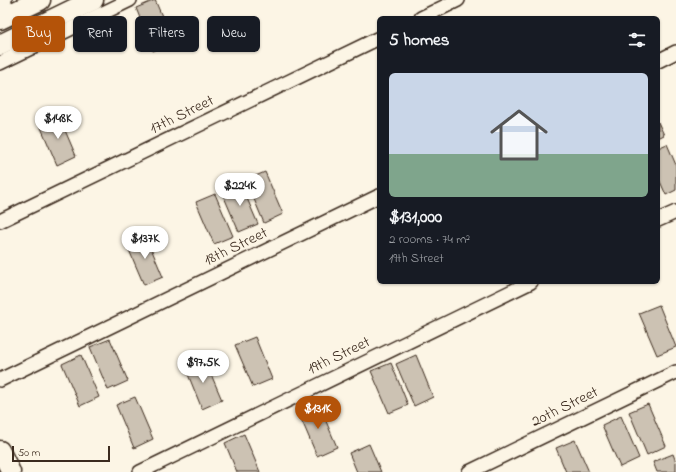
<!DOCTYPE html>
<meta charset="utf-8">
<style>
:root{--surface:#171b24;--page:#242831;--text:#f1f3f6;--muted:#9ea1a6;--accent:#b45309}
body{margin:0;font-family:"Indie Flower",sans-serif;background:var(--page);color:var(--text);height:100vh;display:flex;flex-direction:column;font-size:15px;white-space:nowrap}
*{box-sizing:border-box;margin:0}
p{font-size:13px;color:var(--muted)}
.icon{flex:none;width:22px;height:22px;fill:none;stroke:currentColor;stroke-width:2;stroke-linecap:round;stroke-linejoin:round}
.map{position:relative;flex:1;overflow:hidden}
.panel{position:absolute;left:377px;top:16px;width:283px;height:268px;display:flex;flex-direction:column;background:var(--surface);border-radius:6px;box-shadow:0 1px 3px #0004}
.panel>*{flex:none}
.guide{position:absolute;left:12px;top:16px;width:305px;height:36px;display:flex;gap:8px}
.scale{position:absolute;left:12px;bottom:10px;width:98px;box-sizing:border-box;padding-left:4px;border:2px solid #3b2a1e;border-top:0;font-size:11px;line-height:14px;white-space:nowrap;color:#3b2a1e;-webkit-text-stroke:3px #fcf5e5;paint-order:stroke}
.price{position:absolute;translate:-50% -34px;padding:0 9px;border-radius:14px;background:#fff;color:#222;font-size:13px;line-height:26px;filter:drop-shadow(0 1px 2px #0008)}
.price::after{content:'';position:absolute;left:50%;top:24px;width:12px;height:9px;margin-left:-6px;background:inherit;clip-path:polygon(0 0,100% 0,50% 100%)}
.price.on{background:var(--accent);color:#fff}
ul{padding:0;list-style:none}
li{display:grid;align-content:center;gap:8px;height:212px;padding:0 12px}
li span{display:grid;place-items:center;height:124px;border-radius:6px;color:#555}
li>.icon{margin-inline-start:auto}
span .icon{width:72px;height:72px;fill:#fffc;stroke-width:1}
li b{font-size:17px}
h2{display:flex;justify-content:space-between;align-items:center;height:48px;padding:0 12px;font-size:17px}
.pill{padding:0 14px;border-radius:6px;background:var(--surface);box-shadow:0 1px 3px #0004;font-size:14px;line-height:36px}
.pill.on{background:var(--accent);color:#fff}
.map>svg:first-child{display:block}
</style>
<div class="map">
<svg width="676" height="472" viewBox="0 0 676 472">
<rect width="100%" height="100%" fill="#fcf5e5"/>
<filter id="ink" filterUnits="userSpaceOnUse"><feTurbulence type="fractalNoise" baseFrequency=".025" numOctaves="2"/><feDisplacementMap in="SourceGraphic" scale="8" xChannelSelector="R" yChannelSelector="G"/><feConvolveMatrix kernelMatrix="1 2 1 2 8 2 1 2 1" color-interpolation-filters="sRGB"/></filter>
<g filter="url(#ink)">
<!-- building -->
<g fill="#ccc2b3" stroke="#3b2a1e">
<polygon points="155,0 173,42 153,51 136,8"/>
<polygon points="58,114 76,156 57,165 39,123"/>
<polygon points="658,122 664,135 658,138"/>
<polygon points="667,144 676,165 676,190 666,195 658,177 658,148"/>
<polygon points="265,172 283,214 264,223 246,180"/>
<polygon points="240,182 258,224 239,232 221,190"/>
<polygon points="215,194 233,236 214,244 196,202"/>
<polygon points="145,234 163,277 144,285 126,243"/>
<polygon points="659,305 676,347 657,355 639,313"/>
<polygon points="255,337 272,379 253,387 235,345"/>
<polygon points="110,339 128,381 108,390 90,347"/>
<polygon points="81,355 99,397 80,406 62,364"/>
<polygon points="416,355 433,397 414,406 396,364"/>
<polygon points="204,358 222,400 202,409 185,367"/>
<polygon points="391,363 408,405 389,413 371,371"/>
<polygon points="135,397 153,439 134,448 116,405"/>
<polygon points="648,404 666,446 647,455 629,412"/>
<polygon points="319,405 337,447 317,456 299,414"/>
<polygon points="621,416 639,458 620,467 602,425"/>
<polygon points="244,434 260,472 237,472 225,443"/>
<polygon points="575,440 589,472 566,472 556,448"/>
<polygon points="369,444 381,472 357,472 349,453"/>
<polygon points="673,454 676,462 676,472 657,472 653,462"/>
</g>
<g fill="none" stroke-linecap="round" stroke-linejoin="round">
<defs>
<g id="street">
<polyline points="0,2 5,0"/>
<polyline points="421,18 458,0"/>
<polyline points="658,61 676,52"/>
<polyline points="0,63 130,0"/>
<polyline points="658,220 676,212"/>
<polyline points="0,221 379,38"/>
<polyline points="0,380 379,196"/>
<polyline points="140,472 531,282"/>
<polyline points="469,472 676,372"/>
</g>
<polyline id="secondary" points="0,450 11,472"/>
<g id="primary">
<polyline points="0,19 40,0"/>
<polyline points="0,45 93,0"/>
</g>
</defs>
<!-- street casing -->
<use href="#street" stroke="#3b2a1e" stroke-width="16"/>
<!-- secondary casing -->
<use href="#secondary" stroke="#3b2a1e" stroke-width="21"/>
<!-- primary casing -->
<use href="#primary" stroke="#3b2a1e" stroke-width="23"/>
<!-- street -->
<use href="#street" stroke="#fcf5e5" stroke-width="13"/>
<!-- secondary -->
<use href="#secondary" stroke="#fcf5e5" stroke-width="18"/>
<!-- primary -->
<use href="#primary" stroke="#fcf5e5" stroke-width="20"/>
</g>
</g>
<g text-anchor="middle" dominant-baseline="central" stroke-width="3.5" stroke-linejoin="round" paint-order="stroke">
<!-- street labels -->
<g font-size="16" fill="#3b2a1e" stroke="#fcf5e5">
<text transform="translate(182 115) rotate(-26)">17th Street</text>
<text transform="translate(236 247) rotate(-26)">18th Street</text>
<text transform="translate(339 356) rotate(-26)">19th Street</text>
<text transform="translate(565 407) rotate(-26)">20th Street</text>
</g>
</g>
</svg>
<div class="scale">50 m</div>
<b class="price" style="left:58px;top:140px">$148K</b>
<b class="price" style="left:240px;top:207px">$224K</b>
<b class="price" style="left:145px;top:260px">$137K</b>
<b class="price" style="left:203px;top:384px">$97.5K</b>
<b class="price on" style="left:318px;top:430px">$131K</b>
<div class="guide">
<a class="pill on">Buy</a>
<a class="pill">Rent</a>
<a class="pill">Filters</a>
<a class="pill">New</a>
</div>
<section class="panel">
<h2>5 homes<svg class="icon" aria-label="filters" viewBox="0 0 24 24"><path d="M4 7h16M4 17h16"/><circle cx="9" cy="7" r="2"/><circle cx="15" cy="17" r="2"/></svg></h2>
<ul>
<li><span style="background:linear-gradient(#c9d6e8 65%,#7fa58c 0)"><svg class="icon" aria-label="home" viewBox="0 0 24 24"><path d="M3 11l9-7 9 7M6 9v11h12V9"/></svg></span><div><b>$131,000</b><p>2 rooms · 74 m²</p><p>19th Street</p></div></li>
</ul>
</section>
</div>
